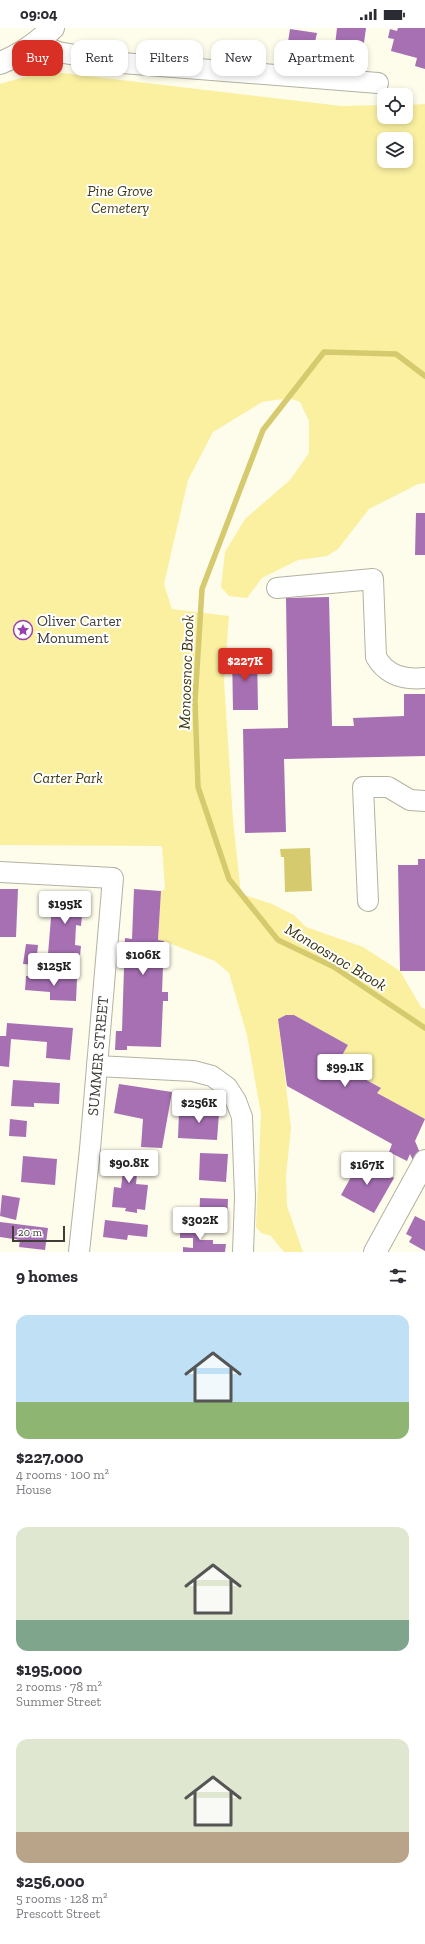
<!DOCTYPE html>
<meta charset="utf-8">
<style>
:root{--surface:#fff;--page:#f2f2f3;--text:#2b2b33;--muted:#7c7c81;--accent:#d93025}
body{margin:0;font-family:"Zilla Slab",serif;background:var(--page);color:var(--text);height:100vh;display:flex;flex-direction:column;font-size:15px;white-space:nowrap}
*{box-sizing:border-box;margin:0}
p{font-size:13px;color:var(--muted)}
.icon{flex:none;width:22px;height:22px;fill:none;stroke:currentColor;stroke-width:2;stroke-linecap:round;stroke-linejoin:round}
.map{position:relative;height:1224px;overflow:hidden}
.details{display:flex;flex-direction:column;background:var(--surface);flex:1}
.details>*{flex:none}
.banner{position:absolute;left:12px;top:12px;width:401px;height:36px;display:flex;gap:8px}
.buttons{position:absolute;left:377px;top:60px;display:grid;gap:8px}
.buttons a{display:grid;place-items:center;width:36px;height:36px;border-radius:8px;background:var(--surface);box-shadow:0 2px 6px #0003;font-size:20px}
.scale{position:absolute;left:12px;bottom:10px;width:53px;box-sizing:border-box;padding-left:4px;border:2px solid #3e3d36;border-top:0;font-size:11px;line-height:14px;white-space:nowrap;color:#3e3d36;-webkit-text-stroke:3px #fff;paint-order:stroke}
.price{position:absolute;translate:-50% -34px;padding:0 9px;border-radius:4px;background:#fff;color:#222;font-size:13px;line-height:26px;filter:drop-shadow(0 1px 2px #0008)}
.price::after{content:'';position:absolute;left:50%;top:24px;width:12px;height:9px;margin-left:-6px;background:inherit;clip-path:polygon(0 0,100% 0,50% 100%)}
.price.active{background:var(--accent);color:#fff}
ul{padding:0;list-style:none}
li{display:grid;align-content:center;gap:8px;height:212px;padding:0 16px}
li span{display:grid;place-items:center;height:124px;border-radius:12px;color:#555}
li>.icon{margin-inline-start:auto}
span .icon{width:72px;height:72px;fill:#fffc;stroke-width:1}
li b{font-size:17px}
h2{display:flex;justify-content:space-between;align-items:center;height:48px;padding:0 16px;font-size:17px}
.chip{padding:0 14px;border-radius:12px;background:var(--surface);box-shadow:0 2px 6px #0003;font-size:14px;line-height:36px}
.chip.active{background:var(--accent);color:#fff}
.status{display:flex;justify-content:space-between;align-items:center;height:28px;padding:0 20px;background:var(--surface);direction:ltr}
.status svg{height:11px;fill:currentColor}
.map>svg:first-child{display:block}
</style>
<div class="status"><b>09:04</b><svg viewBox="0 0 49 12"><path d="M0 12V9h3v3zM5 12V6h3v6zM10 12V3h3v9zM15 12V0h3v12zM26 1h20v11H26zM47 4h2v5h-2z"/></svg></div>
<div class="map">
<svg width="425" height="1224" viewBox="0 0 425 1224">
<rect width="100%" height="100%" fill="#fefcea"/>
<!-- green -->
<path fill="#faf0a0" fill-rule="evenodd" d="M45 43 341 78 384 77V89H406V77L425 76V455L418 456 369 481 338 521 327 528 298 532 262 550 247 570 229 568 221 559 225 524 245 491 290 452 309 425V393L300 374 289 370 262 374 213 404 188 452 164 556 172 581 229 588 224 653 233 792 241 866 272 876 294 887 306 899 363 919 400 943 421 979 425 981V1091L377 1065 380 1059 337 1036 348 1017 294 987H286L278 991 291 1100 286 1147 287 1178 303 1224H284L271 1208 261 1205 256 1199 261 1086 247 1007 229 945 215 933 164 913 158 912 161 863 165 861 162 818 0 817V56ZM384 111H406V133H384Z"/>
<!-- water -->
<polygon fill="#d6ca6e" points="310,820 312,863 285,864 284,829 281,829 280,821"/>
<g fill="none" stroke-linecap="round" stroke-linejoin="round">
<!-- stream -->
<polyline stroke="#d6ca6e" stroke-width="5.5" points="425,348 396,326 324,324 263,402 202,561 195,673 198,759 229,851 278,912 334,939 425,1000"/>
</g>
<!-- building -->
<g fill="#a670b3">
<polygon points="337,0 366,0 362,30 334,26"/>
<polygon points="398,0 425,0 425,41 415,38 417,30 391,23 394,11 388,10 390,1 397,3"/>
<polygon points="290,1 317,5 314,19 299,17 299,22 287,21"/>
<polygon points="416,485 425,485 425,527 415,527"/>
<polygon points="329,569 332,698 354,698 353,690 404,688 404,666 425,666 425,728 284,731 286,804 245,805 243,701 288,700 286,570"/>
<polygon points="232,625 257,625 258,682 233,682"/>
<polygon points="418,831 425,831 425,943 400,943 398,837 418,837"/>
<polygon points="0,861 18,861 16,909 0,909"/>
<polygon points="134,861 161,863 158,912 164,913 162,964 168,964 168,973 163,973 161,1019 127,1018 127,1022 115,1022 116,1003 122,1003 125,910 132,911"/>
<polygon points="53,866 84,868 81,898 76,897 75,917 81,918 80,928 48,926"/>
<polygon points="26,916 38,917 36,937 23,936"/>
<polygon points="26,948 77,951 76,973 50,972 50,964 25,962"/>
<polygon points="286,987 294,987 348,1017 337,1036 381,1060 377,1065 425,1091 415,1113 425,1137 425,1158 410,1126 407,1133 389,1124 392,1116 287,1058 278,991"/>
<polygon points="7,995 73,1000 70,1032 46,1030 47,1014 11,1011 9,1039 0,1038 0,1008 6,1008"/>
<polygon points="13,1052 60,1055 59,1076 34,1075 34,1079 11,1078"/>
<polygon points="119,1056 172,1064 162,1120 141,1119 143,1091 114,1085"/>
<polygon points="193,1076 210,1077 209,1085 219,1085 217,1112 178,1110 179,1084 193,1085"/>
<polygon points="10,1091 27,1093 26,1109 9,1108"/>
<polygon points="115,1123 139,1126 136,1156 148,1157 145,1182 137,1181 137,1185 125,1183 126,1180 112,1179 114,1159 121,1160 123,1142 113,1140"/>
<polygon points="200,1125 228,1126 226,1154 199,1152"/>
<polygon points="23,1128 57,1131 55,1157 21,1154"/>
<polygon points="361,1131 394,1150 374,1185 341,1167"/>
<polygon points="2,1167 20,1170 16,1192 0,1188"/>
<polygon points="200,1170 228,1171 227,1197 199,1196"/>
<polygon points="415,1188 425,1193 425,1223 409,1214 412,1209 406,1206"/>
<polygon points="105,1192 148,1197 147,1209 128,1207 127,1212 103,1209"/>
<polygon points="0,1194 48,1200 45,1222 19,1219 20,1212 0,1209"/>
<polygon points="180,1198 200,1199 200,1212 213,1212 213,1216 226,1216 225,1224 183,1224 183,1219 193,1220 193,1210 180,1210"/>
</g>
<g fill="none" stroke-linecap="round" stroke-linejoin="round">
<defs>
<g id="street">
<polyline points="36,15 58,24 122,35 378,55"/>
<path d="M277 560 373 551 376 629C387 648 404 652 425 650"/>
<polyline points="0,844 113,850 90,1121 79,1224"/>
<polyline points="368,873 363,759 388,759 410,772 425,773"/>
<polyline points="97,1038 193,1043 212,1048 227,1059 236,1073 242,1089 245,1169 243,1224"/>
</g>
<g id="secondary">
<path d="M0 35C21 27 37 15 53 0"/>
<polyline points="375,1224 425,1133"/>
</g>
</defs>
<!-- street casing -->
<use href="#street" stroke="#b4b2a1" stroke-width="22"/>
<!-- secondary casing -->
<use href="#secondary" stroke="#b4b2a1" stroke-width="24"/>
<!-- street -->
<use href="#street" stroke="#fff" stroke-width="20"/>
<!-- secondary -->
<use href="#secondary" stroke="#fff" stroke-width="22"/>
</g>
<!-- icons -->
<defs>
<symbol id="sight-ring" viewBox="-11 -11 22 22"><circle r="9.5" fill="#fff" stroke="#9840ad" stroke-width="1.5"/><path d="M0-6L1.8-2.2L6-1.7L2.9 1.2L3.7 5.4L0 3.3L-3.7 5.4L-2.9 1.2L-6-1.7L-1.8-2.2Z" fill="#9840ad"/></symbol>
</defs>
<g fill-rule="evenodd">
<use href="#sight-ring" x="12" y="591" width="22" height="22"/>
</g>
<g text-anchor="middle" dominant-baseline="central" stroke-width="4" stroke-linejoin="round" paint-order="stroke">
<!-- park labels -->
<g font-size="15" font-style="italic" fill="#413b14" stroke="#fff">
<text x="120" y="163">Pine Grove<tspan x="120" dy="17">Cemetery</tspan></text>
<text x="68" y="750">Carter Park</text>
</g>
<!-- poi labels -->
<g font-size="15" fill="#3e3d36" stroke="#fff" text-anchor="start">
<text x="37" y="593">Oliver Carter<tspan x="37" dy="17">Monument</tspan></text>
</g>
<!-- street labels -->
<g font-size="15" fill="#3e3d36" stroke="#fff">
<text transform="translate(98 1028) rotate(-85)">SUMMER STREET</text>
</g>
<!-- water labels -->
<g font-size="16" font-style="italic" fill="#3a340c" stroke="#fff">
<text transform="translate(186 644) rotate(-88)">Monoosnoc Brook</text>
<text transform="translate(336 929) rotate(31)">Monoosnoc Brook</text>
</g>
</g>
</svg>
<div class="buttons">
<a><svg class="icon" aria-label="locate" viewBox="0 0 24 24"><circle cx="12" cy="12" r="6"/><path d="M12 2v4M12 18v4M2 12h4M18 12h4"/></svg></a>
<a><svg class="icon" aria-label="layers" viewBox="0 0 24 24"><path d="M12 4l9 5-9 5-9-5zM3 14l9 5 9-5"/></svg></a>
</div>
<div class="scale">20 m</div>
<b class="price active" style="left:245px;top:654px">$227K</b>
<b class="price" style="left:65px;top:897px">$195K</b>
<b class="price" style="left:143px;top:948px">$106K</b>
<b class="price" style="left:54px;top:959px">$125K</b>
<b class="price" style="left:345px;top:1060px">$99.1K</b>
<b class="price" style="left:199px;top:1096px">$256K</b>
<b class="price" style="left:129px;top:1156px">$90.8K</b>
<b class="price" style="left:367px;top:1158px">$167K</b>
<b class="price" style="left:200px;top:1213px">$302K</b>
<div class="banner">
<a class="chip active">Buy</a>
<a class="chip">Rent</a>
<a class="chip">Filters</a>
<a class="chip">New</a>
<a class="chip">Apartment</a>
</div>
</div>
<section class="details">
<h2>9 homes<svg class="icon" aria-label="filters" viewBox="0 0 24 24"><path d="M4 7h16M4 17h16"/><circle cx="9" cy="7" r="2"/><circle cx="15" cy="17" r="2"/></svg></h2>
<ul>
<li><span style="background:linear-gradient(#bfe0f5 70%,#8fb573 0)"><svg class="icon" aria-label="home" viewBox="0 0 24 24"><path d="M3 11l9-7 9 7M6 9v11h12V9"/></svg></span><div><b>$227,000</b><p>4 rooms · 100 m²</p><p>House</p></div></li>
<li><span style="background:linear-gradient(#dfe7d0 75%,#7fa58c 0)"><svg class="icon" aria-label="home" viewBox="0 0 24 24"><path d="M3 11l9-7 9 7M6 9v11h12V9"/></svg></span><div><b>$195,000</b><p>2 rooms · 78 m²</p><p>Summer Street</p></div></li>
<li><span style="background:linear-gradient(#dfe7d0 75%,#b9a48a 0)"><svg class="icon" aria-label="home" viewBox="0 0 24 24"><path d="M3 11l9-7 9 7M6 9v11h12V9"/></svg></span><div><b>$256,000</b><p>5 rooms · 128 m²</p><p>Prescott Street</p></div></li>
</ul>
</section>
